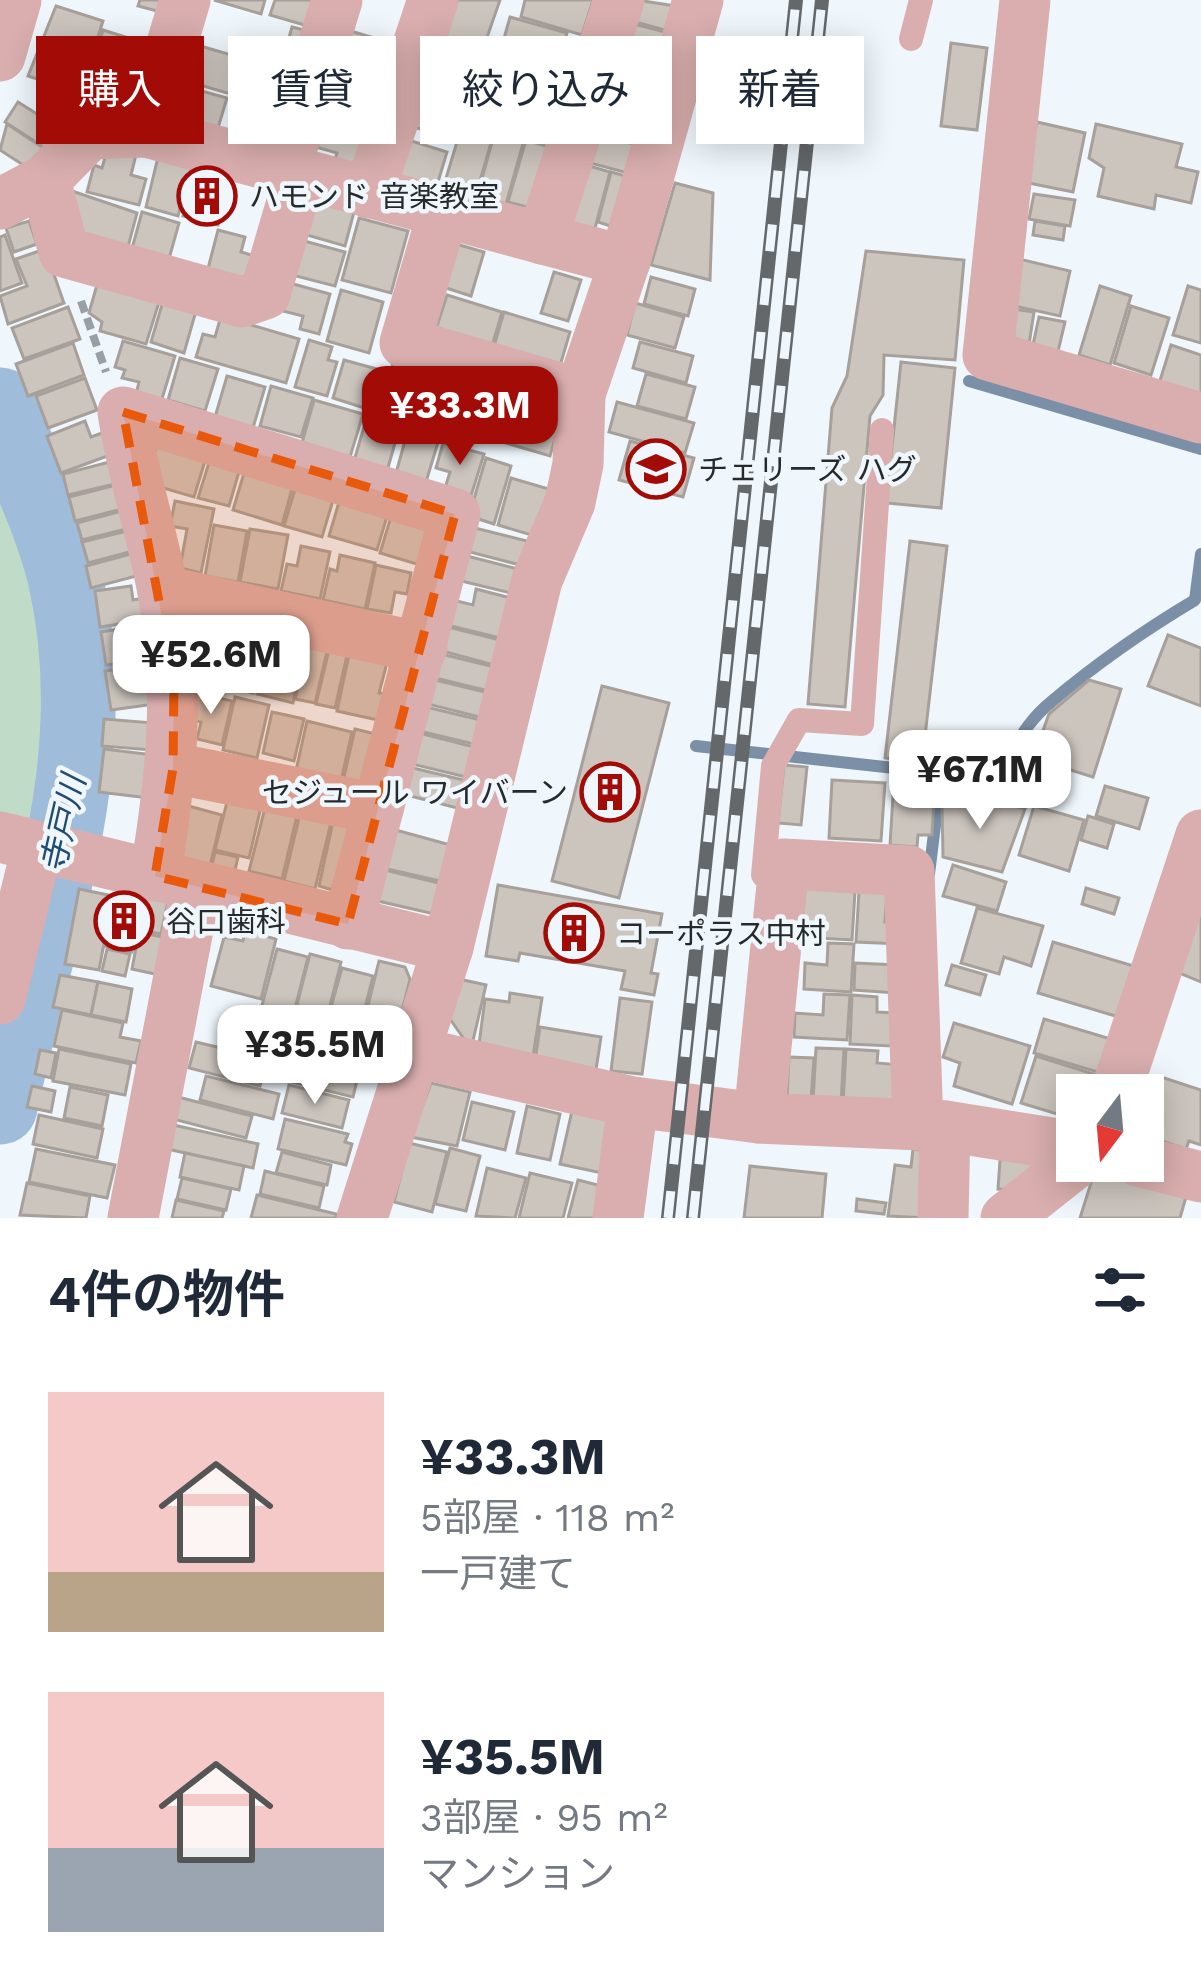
<!DOCTYPE html>
<html lang="ja">
<meta charset="utf-8">
<style>
:root{--surface:#fff;--page:#f6f6f7;--text:#1f2937;--muted:#747a83;--accent:#a30b07}
body{margin:0;font-family:"Work Sans","Noto Sans JP",sans-serif;background:var(--page);color:var(--text);height:100vh;display:flex;flex-direction:column;font-size:45px;white-space:nowrap}
*{box-sizing:border-box;margin:0}
p{font-size:39px;color:var(--muted)}
.icon{flex:none;width:66px;height:66px;fill:none;stroke:currentColor;stroke-width:2;stroke-linecap:round;stroke-linejoin:round}
.map{position:relative;height:1218px;overflow:hidden}
.sheet{display:flex;flex-direction:column;background:var(--surface);flex:1}
.sheet>*{flex:none}
.guide{position:absolute;left:36px;top:36px;width:1131px;height:108px;display:flex;gap:24px}
.needle{width:78px;rotate:196deg}
.fabs{position:absolute;left:1056px;top:1074px;display:grid;gap:24px}
.fabs a{display:grid;place-items:center;width:108px;height:108px;border-radius:0px;background:var(--surface);box-shadow:0 6px 30px #0003;font-size:60px}
.price{position:absolute;translate:-50% -102px;padding:0 27px;border-radius:24px;background:#fff;color:#222;font-size:39px;line-height:78px;filter:drop-shadow(0 3px 6px #0008)}
.price::after{content:'';position:absolute;left:50%;top:72px;width:36px;height:27px;margin-left:-18px;background:inherit;clip-path:polygon(0 0,100% 0,50% 100%)}
.price.on{background:var(--accent);color:#fff}
ul{padding:0;list-style:none}
li{display:flex;align-items:center;gap:36px;height:300px;padding:0 48px}
li span{display:grid;place-items:center;flex:none;width:336px;height:240px;border-radius:0px;color:#555}
li>.icon{margin-inline-start:auto}
span .icon{width:144px;height:144px;fill:#fffc;stroke-width:1}
li b{font-size:51px}
h2{display:flex;justify-content:space-between;align-items:center;height:144px;padding:0 48px;font-size:51px}
.tag{padding:0 42px;border-radius:0px;background:var(--surface);box-shadow:0 6px 30px #0003;font-size:42px;line-height:108px}
.tag.on{background:var(--accent);color:#fff}
.map>svg:first-child{display:block}
</style>
<div class="map">
<svg width="1201" height="1218" viewBox="0 0 1201 1218">
<rect width="100%" height="100%" fill="#eff7fd"/>
<!-- green -->
<polygon fill="#c0dcc9" points="0,456 57,621 62,747 48,834 0,826"/>
<g fill="none" stroke-linecap="round" stroke-linejoin="round">
<!-- stream -->
<g stroke="#7b90a6" stroke-width="12">
<polyline points="969,381 1201,449"/>
<polyline points="696,746 921,771"/>
<path d="M929 874 938 801C1014 790 1001 743 1051 702 1097 663 1143 631 1195 600L1201 554"/>
</g>
<!-- river -->
<path stroke="#9fbcdb" stroke-width="75" d="M0 405C21 461 51 519 65 577 108 765 38 925 0 1107"/>
</g>
<!-- building -->
<g fill="#ccc5be" stroke="#a7a09a" stroke-width="3">
<polygon points="140,0 172,0 168,14 138,6"/>
<polygon points="214,0 265,0 261,14"/>
<polygon points="275,0 319,0 311,27 270,15"/>
<polygon points="452,0 500,0 476,69 433,55"/>
<polygon points="525,0 593,0 582,35 521,17"/>
<polygon points="637,0 682,7 675,33 632,21"/>
<polygon points="56,6 103,21 87,71 66,64 59,86 28,76"/>
<polygon points="510,17 567,33 560,58 503,42"/>
<polygon points="634,24 673,34 668,53 629,44"/>
<polygon points="292,27 316,33 308,62 284,55"/>
<polygon points="344,29 401,46 385,96 328,79"/>
<polygon points="103,30 132,39 105,125 76,116"/>
<polygon points="133,41 159,49 137,117 112,109"/>
<polygon points="623,42 668,54 662,77 617,66"/>
<polygon points="504,43 559,59 552,81 498,66"/>
<polygon points="951,43 987,48 977,130 941,126"/>
<polygon points="197,45 245,59 234,95 186,81"/>
<polygon points="254,48 304,62 290,109 241,94"/>
<polygon points="487,65 551,83 543,109 480,90"/>
<polygon points="616,67 659,78 654,98 611,87"/>
<polygon points="445,79 467,85 451,138 410,126 423,87 441,93"/>
<polygon points="325,83 382,101 372,133 315,115"/>
<polygon points="187,87 227,98 215,138 176,127"/>
<polygon points="606,87 654,100 643,144 594,132"/>
<polygon points="486,94 535,108 529,129 479,115"/>
<polygon points="18,102 67,133 53,153 5,122"/>
<polygon points="241,108 282,120 272,156 231,144"/>
<polygon points="323,122 370,136 358,176 332,168 337,153 316,147"/>
<polygon points="463,122 494,132 476,195 444,185"/>
<polygon points="1037,122 1085,133 1073,192 1024,182"/>
<polygon points="7,124 48,151 34,172 0,150"/>
<polygon points="1096,124 1182,144 1176,167 1198,172 1191,203 1156,195 1154,209 1098,196 1104,168 1089,158"/>
<polygon points="495,132 524,140 506,204 477,196"/>
<polygon points="590,133 642,146 635,175 583,161"/>
<polygon points="405,139 447,152 435,192 392,178"/>
<polygon points="526,140 556,149 539,210 508,202"/>
<polygon points="159,153 193,162 178,216 146,207"/>
<polygon points="106,154 136,155 131,175 146,179 139,205 87,192 94,165 102,168"/>
<polygon points="579,163 610,172 594,232 563,224"/>
<polygon points="196,166 231,176 218,225 183,216"/>
<polygon points="611,172 633,178 620,229 598,222"/>
<polygon points="675,183 713,193 710,280 651,265"/>
<polygon points="69,190 137,213 125,258 73,240"/>
<polygon points="1034,194 1075,200 1070,226 1029,219"/>
<polygon points="309,200 354,212 345,246 300,233"/>
<polygon points="142,212 179,223 167,266 130,256"/>
<polygon points="359,218 408,231 391,293 342,280"/>
<polygon points="29,221 37,244 14,252 6,228"/>
<polygon points="1035,221 1065,226 1063,240 1033,235"/>
<polygon points="218,230 245,237 241,252 255,256 248,282 204,284"/>
<polygon points="5,235 22,283 0,291 0,237"/>
<polygon points="297,239 345,252 335,286 288,274"/>
<polygon points="456,244 484,252 471,296 443,287"/>
<polygon points="45,249 64,303 8,324 0,296 27,286 16,259"/>
<polygon points="866,251 964,260 955,360 884,355 883,395 870,416 845,707 808,704 832,408 847,376"/>
<polygon points="1011,257 1070,271 1060,316 1001,303"/>
<polygon points="554,272 581,280 568,321 541,313"/>
<polygon points="651,277 695,289 688,316 644,304"/>
<polygon points="98,281 160,299 146,344 100,331 102,322 89,313"/>
<polygon points="286,282 330,294 319,334 300,329 303,316 279,310"/>
<polygon points="1100,286 1131,296 1110,365 1079,355"/>
<polygon points="1188,286 1201,290 1201,343 1173,335"/>
<polygon points="341,290 383,302 369,353 327,341"/>
<polygon points="447,295 502,312 492,346 436,329"/>
<polygon points="163,301 196,311 184,353 151,342"/>
<polygon points="635,303 684,317 675,348 627,335"/>
<polygon points="1131,306 1169,318 1151,375 1114,363"/>
<polygon points="68,307 80,339 24,359 12,328"/>
<polygon points="1004,308 1034,312 1028,351 998,347"/>
<polygon points="504,312 570,332 560,366 494,346"/>
<polygon points="221,316 299,339 286,383 196,357 203,334 215,337"/>
<polygon points="1039,317 1065,322 1056,360 1031,354"/>
<polygon points="309,340 332,347 328,360 337,362 327,396 295,387"/>
<polygon points="123,341 175,356 161,402 136,394 139,382 122,378 125,370 115,367"/>
<polygon points="640,342 693,356 686,383 633,368"/>
<polygon points="73,343 84,375 28,396 16,364"/>
<polygon points="1171,345 1201,355 1201,400 1158,387"/>
<polygon points="180,358 218,369 205,411 168,400"/>
<polygon points="344,360 388,372 377,412 333,398"/>
<polygon points="901,362 955,368 941,508 886,503"/>
<polygon points="393,363 431,374 416,426 378,415"/>
<polygon points="646,374 695,387 686,419 637,406"/>
<polygon points="227,376 265,387 253,428 215,417"/>
<polygon points="85,378 97,410 48,428 36,396"/>
<polygon points="439,385 488,399 476,436 428,423"/>
<polygon points="271,386 313,398 301,437 260,426"/>
<polygon points="495,390 526,399 523,410 560,421 550,456 482,436"/>
<polygon points="314,400 363,414 350,457 302,443"/>
<polygon points="617,402 694,423 685,453 609,432"/>
<polygon points="368,413 401,422 387,471 354,461"/>
<polygon points="85,421 91,437 102,433 110,455 61,473 47,436"/>
<polygon points="408,430 439,439 426,482 396,473"/>
<polygon points="630,441 694,458 683,497 619,480"/>
<polygon points="443,443 484,454 471,496 445,488 450,472 436,468"/>
<polygon points="156,447 208,451 194,497 146,483"/>
<polygon points="211,456 241,465 229,506 198,498"/>
<polygon points="486,458 511,466 494,524 469,516"/>
<polygon points="113,461 119,483 68,495 63,474"/>
<polygon points="247,463 295,478 282,525 233,510"/>
<polygon points="511,478 552,490 538,537 498,525"/>
<polygon points="120,484 126,508 75,521 69,497"/>
<polygon points="296,486 334,497 322,537 284,526"/>
<polygon points="175,501 214,509 201,573 180,568 187,529 170,526"/>
<polygon points="339,502 391,503 377,550 329,536"/>
<polygon points="125,510 130,528 82,540 77,523"/>
<polygon points="393,510 436,523 423,566 380,553"/>
<polygon points="214,525 247,531 238,582 205,576"/>
<polygon points="471,527 535,543 528,567 466,551"/>
<polygon points="250,529 288,535 278,589 240,582"/>
<polygon points="131,530 137,550 88,563 82,542"/>
<polygon points="910,541 947,546 922,762 885,758"/>
<polygon points="301,546 330,552 320,599 281,591 287,564 297,566"/>
<polygon points="138,552 144,574 91,588 86,566"/>
<polygon points="340,555 375,563 365,609 323,600 330,569 337,571"/>
<polygon points="467,556 526,571 519,595 461,581"/>
<polygon points="376,565 411,573 407,594 395,592 391,613 367,609"/>
<polygon points="131,586 133,600 150,597 153,619 100,627 95,591"/>
<polygon points="476,589 518,600 508,640 443,624 449,599 473,605"/>
<polygon points="192,617 226,625 212,688 190,683 196,653 184,650"/>
<polygon points="137,626 139,642 148,641 151,659 106,665 101,632"/>
<polygon points="227,627 266,637 253,693 214,684"/>
<polygon points="448,627 500,640 494,665 442,651"/>
<polygon points="1168,635 1201,648 1201,706 1148,686"/>
<polygon points="308,642 328,647 315,703 295,699"/>
<polygon points="278,645 304,651 293,703 257,694 263,666 273,668"/>
<polygon points="330,646 348,651 335,708 316,704"/>
<polygon points="351,646 389,655 379,693 388,694 382,721 337,711"/>
<polygon points="437,653 503,669 497,693 431,677"/>
<polygon points="156,664 162,703 111,710 105,671"/>
<polygon points="431,679 489,693 483,718 424,703"/>
<polygon points="1089,680 1121,689 1093,777 1033,758 1049,714"/>
<polygon points="602,686 669,703 619,898 552,881"/>
<polygon points="195,692 232,701 222,745 197,739 201,722 189,719"/>
<polygon points="235,697 269,705 257,758 223,750"/>
<polygon points="426,707 489,722 482,746 419,731"/>
<polygon points="272,712 304,719 294,761 263,753"/>
<polygon points="104,719 154,723 151,750 102,746"/>
<polygon points="307,721 352,732 340,785 295,775"/>
<polygon points="355,729 388,737 374,794 342,786"/>
<polygon points="419,733 482,749 474,779 412,764"/>
<polygon points="104,749 154,755 149,798 99,792"/>
<polygon points="784,765 807,767 801,825 778,823"/>
<polygon points="413,768 468,781 461,809 406,795"/>
<polygon points="832,780 885,783 881,841 829,838"/>
<polygon points="894,780 922,783 934,800 932,835 918,835 917,847 890,845"/>
<polygon points="1105,786 1148,798 1139,829 1096,816"/>
<polygon points="977,796 1025,809 1002,872 943,857 942,806"/>
<polygon points="228,798 261,807 249,858 215,850"/>
<polygon points="266,804 298,811 282,879 249,871"/>
<polygon points="185,805 222,815 210,866 173,857"/>
<polygon points="1034,806 1084,820 1069,871 1019,855"/>
<polygon points="301,810 332,818 315,889 284,881"/>
<polygon points="1088,816 1114,824 1107,848 1081,840"/>
<polygon points="333,822 362,829 346,894 319,886"/>
<polygon points="392,829 458,847 449,883 383,868"/>
<polygon points="215,852 238,857 233,879 210,874"/>
<polygon points="953,865 1006,882 997,911 943,896"/>
<polygon points="385,870 451,886 443,916 378,901"/>
<polygon points="498,885 662,914 651,973 658,974 654,995 621,989 625,971 520,953 518,961 486,956"/>
<polygon points="805,888 855,892 852,940 801,937"/>
<polygon points="1086,888 1119,898 1114,914 1082,904"/>
<polygon points="79,889 113,896 99,970 65,964"/>
<polygon points="117,890 144,896 132,952 105,946"/>
<polygon points="859,891 887,893 885,922 903,923 901,944 856,942"/>
<polygon points="148,896 168,901 161,934 140,930"/>
<polygon points="1201,898 1201,982 1172,970"/>
<polygon points="977,908 1043,926 1031,966 1004,957 999,974 961,963"/>
<polygon points="245,931 276,939 261,999 211,986 224,937 243,941"/>
<polygon points="139,932 171,939 164,976 132,969"/>
<polygon points="1053,942 1137,967 1122,1018 1038,993"/>
<polygon points="828,943 854,944 851,992 804,989 805,963 827,965"/>
<polygon points="107,949 130,954 125,976 102,971"/>
<polygon points="277,949 308,957 293,1016 261,1009"/>
<polygon points="310,954 341,962 327,1017 296,1009"/>
<polygon points="379,961 405,967 410,979 394,1043 361,1034"/>
<polygon points="855,963 897,965 896,993 854,990"/>
<polygon points="952,965 986,975 980,995 946,985"/>
<polygon points="342,968 373,976 363,1016 331,1007"/>
<polygon points="60,975 98,982 91,1015 53,1007"/>
<polygon points="459,979 486,985 471,1049 450,1019"/>
<polygon points="98,982 132,989 126,1022 91,1015"/>
<polygon points="510,993 542,998 532,1063 478,1052 485,999 509,1002"/>
<polygon points="824,994 850,995 847,1040 794,1037 795,1013 823,1015"/>
<polygon points="852,995 877,997 877,1012 894,1013 892,1046 850,1044"/>
<polygon points="620,998 652,1002 642,1074 611,1071"/>
<polygon points="62,1010 123,1023 120,1037 141,1041 136,1063 54,1046"/>
<polygon points="230,1011 267,1020 259,1055 221,1046"/>
<polygon points="1044,1019 1124,1043 1114,1077 1034,1053"/>
<polygon points="296,1022 376,1042 369,1069 290,1048"/>
<polygon points="954,1023 1030,1046 1012,1104 954,1086 960,1063 943,1057"/>
<polygon points="540,1027 601,1037 596,1070 535,1061"/>
<polygon points="196,1042 267,1059 260,1086 189,1068"/>
<polygon points="816,1048 844,1049 841,1104 813,1102"/>
<polygon points="59,1049 131,1064 125,1095 53,1081"/>
<polygon points="846,1049 878,1051 877,1063 901,1065 899,1108 843,1105"/>
<polygon points="40,1050 56,1053 51,1078 35,1074"/>
<polygon points="298,1053 360,1068 353,1097 291,1082"/>
<polygon points="1036,1056 1103,1077 1098,1095 1077,1095 1077,1120 1021,1103"/>
<polygon points="789,1057 814,1058 811,1099 787,1098"/>
<polygon points="206,1076 279,1094 273,1119 200,1100"/>
<polygon points="1158,1076 1201,1090 1201,1145 1189,1141 1186,1149 1143,1135"/>
<polygon points="431,1083 470,1092 457,1146 411,1137"/>
<polygon points="289,1085 349,1100 342,1128 282,1113"/>
<polygon points="32,1086 55,1091 51,1112 27,1107"/>
<polygon points="70,1087 108,1095 102,1126 64,1118"/>
<polygon points="178,1097 252,1116 246,1138 173,1119"/>
<polygon points="472,1102 514,1112 505,1150 463,1140"/>
<polygon points="527,1106 560,1114 550,1160 517,1153"/>
<polygon points="572,1111 614,1120 602,1173 560,1164"/>
<polygon points="39,1115 103,1129 97,1158 33,1144"/>
<polygon points="285,1119 348,1134 345,1142 352,1144 346,1165 278,1149"/>
<polygon points="169,1124 258,1144 253,1168 163,1148"/>
<polygon points="409,1143 447,1152 432,1212 394,1202"/>
<polygon points="1001,1146 1048,1149 1029,1191 998,1189"/>
<polygon points="450,1148 480,1156 466,1211 435,1204"/>
<polygon points="36,1149 115,1165 107,1198 29,1182"/>
<polygon points="913,1149 935,1152 928,1218 888,1216 895,1165 911,1167"/>
<polygon points="282,1152 331,1165 327,1185 276,1173"/>
<polygon points="185,1153 244,1166 239,1190 180,1177"/>
<polygon points="750,1166 826,1174 822,1218 744,1218"/>
<polygon points="487,1168 526,1178 515,1218 476,1216"/>
<polygon points="1095,1170 1186,1197 1180,1218 1080,1218"/>
<polygon points="265,1171 324,1186 319,1208 260,1194"/>
<polygon points="530,1173 572,1183 563,1218 519,1218"/>
<polygon points="182,1178 231,1189 226,1210 177,1199"/>
<polygon points="578,1180 610,1188 603,1218 568,1218"/>
<polygon points="27,1183 90,1196 86,1218 20,1215"/>
<polygon points="257,1195 336,1214 336,1218 251,1218"/>
<polygon points="857,1199 886,1203 884,1214 856,1211"/>
<polygon points="176,1200 224,1211 222,1218 172,1218"/>
</g>
<g fill="none" stroke-linecap="round" stroke-linejoin="round">
<!-- path -->
<polyline stroke="#999fa3" stroke-width="8" stroke-dasharray="12 6" stroke-linecap="butt" points="81,301 106,372"/>
<!-- lane -->
<g stroke="#daaeae" stroke-width="24">
<polyline points="911,39 921,0"/>
<polyline points="763,875 773,766 799,720 862,724 882,430"/>
</g>
<!-- street -->
<g stroke="#daaeae" stroke-width="51">
<polyline points="1025,0 988,355 1201,418"/>
<polyline points="0,56 16,0"/>
<polyline points="146,132 185,0"/>
<polyline points="285,170 337,0"/>
<polyline points="45,180 64,252 242,302 265,294 300,175"/>
<polyline points="369,193 433,0"/>
<polyline points="0,204 45,180 90,134 146,132 625,261"/>
<polyline points="443,213 405,343 580,394"/>
<polyline points="542,239 619,0"/>
<polyline points="163,591 422,648"/>
<polyline points="173,768 378,809"/>
<polyline points="0,837 448,947 362,1218"/>
<path d="M155 876C171 780 181 689 163 592 152 531 132 473 123 412L455 514 348 924"/>
<polyline points="448,947 537,580 570,502 578,464 580,394 625,261 698,0"/>
<polyline points="0,999 37,848"/>
<polyline points="415,1052 633,1102 759,1118 945,1126 1077,1147"/>
<polyline points="1115,1095 1201,835"/>
<polyline points="759,1118 784,864 909,871 918,1125"/>
<polyline points="1138,1161 1201,1177"/>
<polyline points="133,1218 196,887"/>
<polyline points="618,1218 633,1102"/>
<polyline points="943,1218 945,1126"/>
<polyline points="1006,1218 1078,1161"/>
</g>
<defs>
<g id="rail">
<polyline points="668,1218 796,0"/>
<polyline points="693,1218 822,0"/>
</g>
</defs>
<!-- rail casing -->
<use href="#rail" stroke="#64686b" stroke-width="14"/>
<!-- rail -->
<use href="#rail" stroke="#eff7fd" stroke-width="9" stroke-dasharray="27" stroke-linecap="butt"/>
</g>
<!-- marked area -->
<path fill="#e8590c" fill-opacity="0.2" stroke="#e8590c" stroke-width="9" stroke-dasharray="24 15" stroke-linejoin="round" d="M123 412 455 514 348 924 155 876 173 768 174 680Z"/>
<!-- icons -->
<defs>
<symbol id="building-ring" viewBox="-11 -11 22 22"><circle r="9.5" fill="#eff7fd" stroke="#a30b07" stroke-width="1.5"/><path d="M-4-6H4V6H1V3H-1V6H-4ZM-2.5-4.3h1.7v1.8h-1.7ZM.8-4.3h1.7v1.8H.8ZM-2.5-1h1.7V.8h-1.7ZM.8-1h1.7V.8H.8Z" fill="#a30b07"/></symbol>
<symbol id="school-ring" viewBox="-11 -11 22 22"><circle r="9.5" fill="#eff7fd" stroke="#a30b07" stroke-width="1.5"/><path d="M0-5L7-2L0 1L-7-2ZM-4 1L0 2.5L4 1V4Q0 6-4 4Z" fill="#a30b07"/></symbol>
</defs>
<g fill-rule="evenodd">
<use href="#building-ring" x="174" y="163" width="66" height="66"/>
<use href="#school-ring" x="623" y="436" width="66" height="66"/>
<use href="#building-ring" x="577" y="759" width="66" height="66"/>
<use href="#building-ring" x="91" y="888" width="66" height="66"/>
<use href="#building-ring" x="541" y="900" width="66" height="66"/>
</g>
<g text-anchor="middle" dominant-baseline="central" stroke-width="9" stroke-linejoin="round" paint-order="stroke">
<!-- poi labels -->
<g font-size="30" fill="#272a2c" stroke="#eff7fd" text-anchor="start">
<text x="249" y="196">ハモンド 音楽教室</text>
<text x="698" y="469">チェリーズ ハグ</text>
<text x="568" y="792" text-anchor="end">セジュール ワイバーン</text>
<text x="166" y="921">谷口歯科</text>
<text x="616" y="933">コーポラス中村</text>
</g>
<!-- water labels -->
<g font-size="33" font-style="italic" fill="#204c74" stroke="#eff7fd">
<text transform="translate(63 824) rotate(-77)">寺戸川</text>
</g>
</g>
</svg>
<div class="fabs">
<a><svg class="needle" viewBox="-14 -14 28 28"><path d="M0-13l5 13h-10z" fill="#e53935"/><path d="M0 13l5-13h-10z" fill="#747a83"/></svg></a>
</div>
<b class="price on" style="left:460px;top:468px">¥33.3M</b>
<b class="price" style="left:211px;top:717px">¥52.6M</b>
<b class="price" style="left:980px;top:832px">¥67.1M</b>
<b class="price" style="left:315px;top:1107px">¥35.5M</b>
<div class="guide">
<a class="tag on">購入</a>
<a class="tag">賃貸</a>
<a class="tag">絞り込み</a>
<a class="tag">新着</a>
</div>
</div>
<section class="sheet">
<h2>4件の物件<svg class="icon" aria-label="filters" viewBox="0 0 24 24"><path d="M4 7h16M4 17h16"/><circle cx="9" cy="7" r="2"/><circle cx="15" cy="17" r="2"/></svg></h2>
<ul>
<li><span style="background:linear-gradient(#f6c9c9 75%,#b9a48a 0)"><svg class="icon" aria-label="home" viewBox="0 0 24 24"><path d="M3 11l9-7 9 7M6 9v11h12V9"/></svg></span><div><b>¥33.3M</b><p>5部屋 · 118 m²</p><p>一戸建て</p></div></li>
<li><span style="background:linear-gradient(#f6c9c9 65%,#9aa5b1 0)"><svg class="icon" aria-label="home" viewBox="0 0 24 24"><path d="M3 11l9-7 9 7M6 9v11h12V9"/></svg></span><div><b>¥35.5M</b><p>3部屋 · 95 m²</p><p>マンション</p></div></li>
</ul>
</section>
